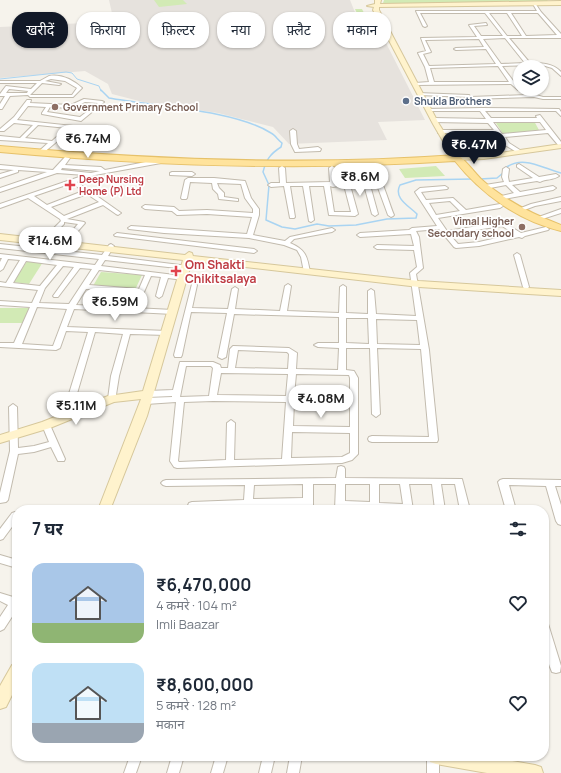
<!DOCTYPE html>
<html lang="hi">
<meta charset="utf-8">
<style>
:root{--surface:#fff;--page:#f6f6f7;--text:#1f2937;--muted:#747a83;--accent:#111827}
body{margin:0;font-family:Manrope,"Noto Sans Devanagari",sans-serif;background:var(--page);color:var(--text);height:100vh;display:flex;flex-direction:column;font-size:15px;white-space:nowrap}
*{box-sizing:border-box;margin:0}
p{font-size:13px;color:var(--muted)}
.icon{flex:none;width:22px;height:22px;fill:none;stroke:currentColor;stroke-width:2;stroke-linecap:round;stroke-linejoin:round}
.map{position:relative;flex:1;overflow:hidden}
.details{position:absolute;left:12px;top:505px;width:537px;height:256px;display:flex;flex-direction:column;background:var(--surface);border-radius:16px;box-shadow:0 1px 3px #0004}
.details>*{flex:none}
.banner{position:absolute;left:12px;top:12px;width:537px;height:36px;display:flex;gap:8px}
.controls{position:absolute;left:513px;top:60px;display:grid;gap:8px}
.controls a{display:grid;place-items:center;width:36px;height:36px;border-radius:50%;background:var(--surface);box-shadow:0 1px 3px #0004;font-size:20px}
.price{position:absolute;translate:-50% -34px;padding:0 9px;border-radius:14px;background:#fff;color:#222;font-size:13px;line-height:26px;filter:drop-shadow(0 1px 2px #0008)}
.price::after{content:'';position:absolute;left:50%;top:24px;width:12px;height:9px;margin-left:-6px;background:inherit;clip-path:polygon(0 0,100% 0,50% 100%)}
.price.current{background:var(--accent);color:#fff}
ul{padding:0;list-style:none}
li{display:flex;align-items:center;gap:12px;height:100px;padding:0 20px}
li span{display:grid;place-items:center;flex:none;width:112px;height:80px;border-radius:12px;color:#555}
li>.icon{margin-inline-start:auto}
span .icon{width:48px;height:48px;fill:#fffc;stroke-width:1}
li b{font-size:17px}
h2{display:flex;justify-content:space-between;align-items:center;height:48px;padding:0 20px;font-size:17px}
.chip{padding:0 14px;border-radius:16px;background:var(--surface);box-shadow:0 1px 3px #0004;font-size:14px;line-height:36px}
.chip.current{background:var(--accent);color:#fff}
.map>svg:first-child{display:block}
</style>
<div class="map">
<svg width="561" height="773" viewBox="0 0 561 773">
<rect width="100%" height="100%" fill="#f6f3ec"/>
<!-- industrial -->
<polygon fill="#e6e2dd" points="109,0 350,0 366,40 384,39 425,120 378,122 387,140 289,144 273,127 218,113 143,102 112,94 108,84 85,71 0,78 0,27 85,23 111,25 114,22"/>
<!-- green -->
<g fill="#d2eab5">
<polygon points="154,0 183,0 187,4 159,7"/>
<polygon points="384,0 547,0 549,2 400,4 384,3 383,3"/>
<polygon points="355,9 362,9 374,33 366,33"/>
<polygon points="534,121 539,130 503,134 496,123"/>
<polygon points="436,166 445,176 405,178 399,169"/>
<polygon points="28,260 43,262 29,284 13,282"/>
<polygon points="101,272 142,275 135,290 93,286"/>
<polygon points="0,308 30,308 23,323 0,323"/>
</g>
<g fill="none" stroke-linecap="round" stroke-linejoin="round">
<!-- stream-far1 -->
<polyline stroke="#a9d4f2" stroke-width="1" points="0,79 66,72 72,73 77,79 99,86 101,91"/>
<!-- stream -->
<g stroke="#a9d4f2" stroke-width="1.5">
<path d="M101 90 109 98C152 106 235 110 271 133 275 135 278 140 282 143L281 147C270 154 266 160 263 172L269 185 266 220 282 227 295 229 317 224 329 226 356 225 387 219 416 218 417 214C409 206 393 198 400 185L416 180 473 179"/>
<path d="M504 169C522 154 542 168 561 173"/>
<polyline points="480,179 497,178 503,173"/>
</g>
<defs>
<g id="street">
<path d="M535 3 541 12 561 34V38H509L530 63C542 63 553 63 561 72V76L552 68 542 65 502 66 514 82 520 87V89H522V90H518L511 84 415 85 413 84 415 83 429 82 425 67 418 53 426 51 421 38 477 37 469 25 486 23 487 25 474 26 481 36H503L485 13H420L427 26 425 27 423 26 416 11H537L533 4ZM489 13H507L522 36H507ZM511 13H538L557 35 526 36ZM505 38 525 63 501 64 483 39ZM479 39 484 47 456 48 454 49 456 50 486 49 496 64 429 66 423 54 431 52 425 40ZM498 66 509 82H434L430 68Z"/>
<path d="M49 76C61 74 73 80 82 88L73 97H30L28 95 10 96 2 109H0V104L5 96H0V94L6 86 31 89 37 83H0V81H40ZM51 79 65 81 77 88 72 95H30L42 83 59 85 61 84 45 81ZM9 89 28 91 27 93H6Z"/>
<polygon points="418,93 469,95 471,97 527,95 529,93 543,97 561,97 561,99 543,99 534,97 470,99 468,97 420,95 418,94"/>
<path d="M84 99 102 101 104 102 81 121 42 114V113L46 107 28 106 17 120 73 126V128L42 154 37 153 48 143 0 140V136L20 138 33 125 14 123 4 131H0V129L14 117 27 100H31L30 103 71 105ZM85 102 98 103 80 117 47 112 50 107 72 108ZM38 125 67 128 52 141 25 138Z"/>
<path d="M481 108 559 109 561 112V116L556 111H485L491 118H537L536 116 540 115 561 142V147L559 146 548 133 505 137 509 143 520 150V152L518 153 505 145 496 133H438V131L440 130H494L488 123 434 122 431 120 434 118 486 119 480 111H428L426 110 428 109ZM493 122H540L546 130 502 134Z"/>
<polygon points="293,129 296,131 297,144 299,149 318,147 321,149 320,151 295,152 291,144 290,131"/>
<path d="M65 157 70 158 65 165 101 167 105 170 161 159 164 161 161 163 95 175 77 182 121 213 118 215 116 214 103 205 67 219 84 222 85 223 78 231 76 232 73 230 78 224 64 222V224L49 239 47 240 44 238 61 221 60 219 28 198 0 208V204L85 175 57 173 0 192V188L47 172 18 170V172L0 178V174L14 170 0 169V165L53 170ZM62 168 99 171H100L91 173 61 170ZM72 183 83 191 47 205 34 196ZM87 194 99 202 64 216 51 207Z"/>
<path d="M519 164 539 177 556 174 559 176C554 180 545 179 540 182L537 181 512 185 520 192 553 186 556 188 553 190 499 200 497 199V197L514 193 506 185 485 189 482 187 485 185 504 182 502 177 503 169 506 167 509 169 508 177 509 182 533 178 517 167V165Z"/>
<path d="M373 165C379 169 390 206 394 215L393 216 391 217 388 215 377 185H370L378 214 375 216 372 214 364 185H350L358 214 355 216 329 215 324 186H309L314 220 311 222 309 221 303 186H290L295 217 294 218H290L284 186 271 187 268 185 271 183H280L279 168 282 166 285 168 286 183 330 182 329 168 332 166 335 168 336 182 376 181 370 167ZM344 185 351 212H334L330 186 333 187Z"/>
<polygon points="172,172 192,172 195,174 192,176 170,175 170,173"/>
<path d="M188 178H214L245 181 251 198 259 209V215L253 235 285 241 290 237 332 228 335 230 332 232 294 239 290 243C306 250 307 256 310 272L307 274 304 272 301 257 297 250 284 245 249 238 164 233 129 229 128 228 131 226 247 234 252 217 207 214 177 215 172 211 145 209 142 207 145 205 174 207 179 211 207 210 253 213V209L245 198 241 184 217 183 219 188 224 193V197L238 199V201L219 199 218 194 213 189 212 183 190 182 187 198 186 199H182L181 198 185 180Z"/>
<path d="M445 186 448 188 447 189 421 192 426 200 453 198 466 210 500 204 503 206 500 208 438 218 447 231 503 222 521 233 546 227 549 229 548 230 525 236 522 238 519 237 479 246 456 248 454 247 439 229 416 231 419 237 423 268 416 274 429 350 438 440 437 442H372L369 441 368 439 369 437 372 436 429 437 421 349 377 348 380 414 376 417 372 414 370 348H346V370L354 371 358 378V454L352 460 342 463 177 468 174 467 170 461 176 402 146 404 142 401 146 398 172 397V396L148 397 144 394 148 391 173 390 180 362H213L220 365 221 368H228L230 349 233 346 289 348 297 353 296 369 338 370 339 348 318 347 314 345 318 343H339V317L234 314 226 357 222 359 218 357 227 313 191 312 182 355 181 357H175L174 355 192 284H196L197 285 192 308 228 309 232 289 235 287 238 289 235 309 280 311 285 286 288 284 291 286 287 311 339 313 340 287 343 285 346 287V313L368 314V291L371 289 374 291 376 314 416 316 410 273 417 267 414 250 377 249 374 247 377 245 414 246 411 234 360 237 357 235 360 233 409 230 412 228 437 226 415 192 420 188ZM450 201 460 211 436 215 429 203ZM502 226 515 234 479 242 458 244 449 234ZM346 318H368L369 344 346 343ZM376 319 417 320 420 345 377 344ZM238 350 287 352 289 354 288 369 235 368ZM186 366H211L213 368 209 396 180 397ZM221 373 288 374 286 396 217 395ZM296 374 349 375 350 378V397L294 396ZM213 401 286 402 282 459 234 460 235 423 231 420 227 423 226 460 179 462 178 461 184 402ZM294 402 350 403V427L293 426ZM292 432 350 433V453L342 457 291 458Z"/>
<polygon points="561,197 561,201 535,206 519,212 516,210 531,204"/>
<polygon points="561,209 561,213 536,221 533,219"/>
<polygon points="117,233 254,249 257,251 254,253 115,236 114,235"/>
<path d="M0 244 102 255 109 245 111 244 114 246 108 256 188 266 189 267 186 269 105 260 101 266 183 276 186 278 183 280 168 278 162 296 159 298 156 296 161 277 151 276 144 292 86 289 76 305 173 310 177 312 173 314 74 309 67 327 167 331 171 333 167 335 130 334 119 376 115 401 112 402 108 399 111 376 123 334 95 332 76 397 72 400 68 397 88 332 66 331 60 348 56 350 0 347V343H14L30 307 0 305V301L32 303 38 290 0 286V282L6 283 20 260 8 259 3 269 0 271V262L2 258H0V254L95 265 99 259 0 248ZM26 261 57 265 40 286 13 283ZM63 266 74 267 53 296 54 297H58L80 268 92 269 69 304 39 303 45 288ZM99 270 145 275 139 289 89 285ZM37 307 67 309 53 346 22 344Z"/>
<polygon points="517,253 520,255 529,287 528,288 524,288 523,287 514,255"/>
<polygon points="13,404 17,407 18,448 34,446 49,442 42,425 46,422 50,425 65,459 64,461 58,461 51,447 34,452 18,454 8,500 6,502 0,503 0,493 10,451 9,407"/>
<path d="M341 466 344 467 345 469V478L462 479 470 510H460L455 484H441L445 510H435L432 484H409L413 510H370L345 508V510H335L336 484H313V510H303V505L253 506V510H243L244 507 196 508V510H186L189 503 192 502 244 500 245 485 166 486 163 485 161 483 163 481 166 480 336 478 338 467ZM303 484V498L253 499 254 485ZM345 484H370V502L345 501ZM379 484H400L403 504 379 503Z"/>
<polygon points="503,479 561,480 561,486 555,486 561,505 561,525 558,524 556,521 546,486 509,485 516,510 506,510 498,482 500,480"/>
<polygon points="15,512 17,513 17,520 3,539 0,540 0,529 12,513"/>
<polygon points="0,555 17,560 17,568 0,563"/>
<polygon points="0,593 13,597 17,596 17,609 4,629 0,631 0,617 8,605 0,601"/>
<path d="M544 622 548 624 549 627 561 666 560 672 556 673 552 672C545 656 544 640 544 622Z"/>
<polygon points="130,756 142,756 136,773 124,773"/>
<polygon points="172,756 184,756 179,773 167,773"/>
<polygon points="216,756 228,756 223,773 211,773"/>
<polygon points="263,756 275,756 271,773 259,773"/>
<polygon points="290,756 302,756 299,773 287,773"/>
<rect x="427" y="756" width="12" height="17"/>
</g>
<g id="secondary">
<polygon points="375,0 381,0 380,4 561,1 561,5 379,7 379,10 439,124 459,156 493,154 561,144 561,148 484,159 454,160 433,124 373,10 374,7 367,6 375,4"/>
<polygon points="0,234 185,255 189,252 192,253 193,256 419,281 561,290 561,296 419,287 192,261 147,416 110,510 98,510 141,399 114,402 50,428 0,443 0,435 42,422 108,396 143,391 183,260 0,240"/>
<polygon points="17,663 17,685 6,707 0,709 0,686 12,665"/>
<polygon points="428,756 484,756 535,765 541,767 543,773 487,773 436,764 430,762"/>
</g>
<path id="primary" d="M0 146C153 160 304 166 457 155 463 157 475 173 481 179 504 200 532 214 561 225V231C519 221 481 194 455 161 302 171 152 166 0 152Z"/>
</defs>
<!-- street casing -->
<use href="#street" stroke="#c2bbae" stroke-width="2"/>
<!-- secondary casing -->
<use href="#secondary" stroke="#d6c79b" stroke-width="2"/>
<!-- primary casing -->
<use href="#primary" stroke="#e6c16a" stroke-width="2"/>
<!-- street -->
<use href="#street" fill="#fff" fill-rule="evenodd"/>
<!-- secondary -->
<use href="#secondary" fill="#fff3cd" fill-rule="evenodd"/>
<!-- primary -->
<use href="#primary" fill="#ffe39c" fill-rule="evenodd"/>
</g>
<!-- markers -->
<circle fill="#5c6f8a" stroke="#fff" stroke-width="1.5" cx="406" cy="101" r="4"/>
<g fill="#8d6e63" stroke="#fff" stroke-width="1.5">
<circle cx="55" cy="107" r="4"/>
<circle cx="522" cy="227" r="4"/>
</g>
<g fill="#e0444e" stroke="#fff" stroke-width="1.5">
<path d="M68 179h4v4h4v4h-4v4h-4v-4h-4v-4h4z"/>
<path d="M174 265h4v4h4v4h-4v4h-4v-4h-4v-4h4z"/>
</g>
<g text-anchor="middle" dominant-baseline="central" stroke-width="3.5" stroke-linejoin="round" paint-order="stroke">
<!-- far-service labels -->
<g font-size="10" font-weight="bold" fill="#4e5e75" stroke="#fff" text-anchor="start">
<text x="414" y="101">Shukla Brothers</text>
</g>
<!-- far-education labels -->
<g font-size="10" font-weight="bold" fill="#785e54" stroke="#fff" text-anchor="start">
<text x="63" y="107">Government Primary School</text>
<text x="514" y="221" text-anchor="end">Vimal Higher<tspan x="514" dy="12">Secondary school</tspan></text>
</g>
<!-- far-health labels -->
<g font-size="10" font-weight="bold" fill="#be3a42" stroke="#fff" text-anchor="start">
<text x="79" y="179">Deep Nursing<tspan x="79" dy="12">Home (P) Ltd</tspan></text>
</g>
<!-- health labels -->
<g font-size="12" font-weight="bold" fill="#be3a42" stroke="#fff" text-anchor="start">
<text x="185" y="264">Om Shakti<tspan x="185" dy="14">Chikitsalaya</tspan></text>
</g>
</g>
</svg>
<div class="controls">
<a><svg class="icon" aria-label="layers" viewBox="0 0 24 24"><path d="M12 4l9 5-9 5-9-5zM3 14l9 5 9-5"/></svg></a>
</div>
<b class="price" style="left:88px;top:159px">₹6.74M</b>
<b class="price current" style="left:474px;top:165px">₹6.47M</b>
<b class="price" style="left:360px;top:197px">₹8.6M</b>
<b class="price" style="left:50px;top:261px">₹14.6M</b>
<b class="price" style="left:115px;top:322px">₹6.59M</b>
<b class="price" style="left:321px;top:419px">₹4.08M</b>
<b class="price" style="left:76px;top:426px">₹5.11M</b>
<div class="banner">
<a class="chip current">खरीदें</a>
<a class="chip">किराया</a>
<a class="chip">फ़िल्टर</a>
<a class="chip">नया</a>
<a class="chip">फ़्लैट</a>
<a class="chip">मकान</a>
</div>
<section class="details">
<h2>7 घर<svg class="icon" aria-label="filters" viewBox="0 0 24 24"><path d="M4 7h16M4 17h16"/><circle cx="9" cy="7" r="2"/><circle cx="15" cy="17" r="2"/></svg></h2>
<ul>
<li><span style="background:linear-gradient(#a9c7e8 75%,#8fb573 0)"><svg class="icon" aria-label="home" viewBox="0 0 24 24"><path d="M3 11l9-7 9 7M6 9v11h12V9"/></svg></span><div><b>₹6,470,000</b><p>4 कमरे · 104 m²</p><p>Imli Baazar</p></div><svg class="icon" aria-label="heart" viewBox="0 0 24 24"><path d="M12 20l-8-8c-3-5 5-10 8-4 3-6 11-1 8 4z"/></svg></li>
<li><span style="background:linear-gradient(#bfe0f5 75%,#9aa5b1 0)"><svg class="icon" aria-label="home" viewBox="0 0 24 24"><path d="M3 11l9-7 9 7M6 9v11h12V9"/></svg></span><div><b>₹8,600,000</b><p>5 कमरे · 128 m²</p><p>मकान</p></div><svg class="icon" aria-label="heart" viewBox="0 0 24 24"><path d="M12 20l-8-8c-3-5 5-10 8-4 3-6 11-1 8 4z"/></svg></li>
</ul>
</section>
</div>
